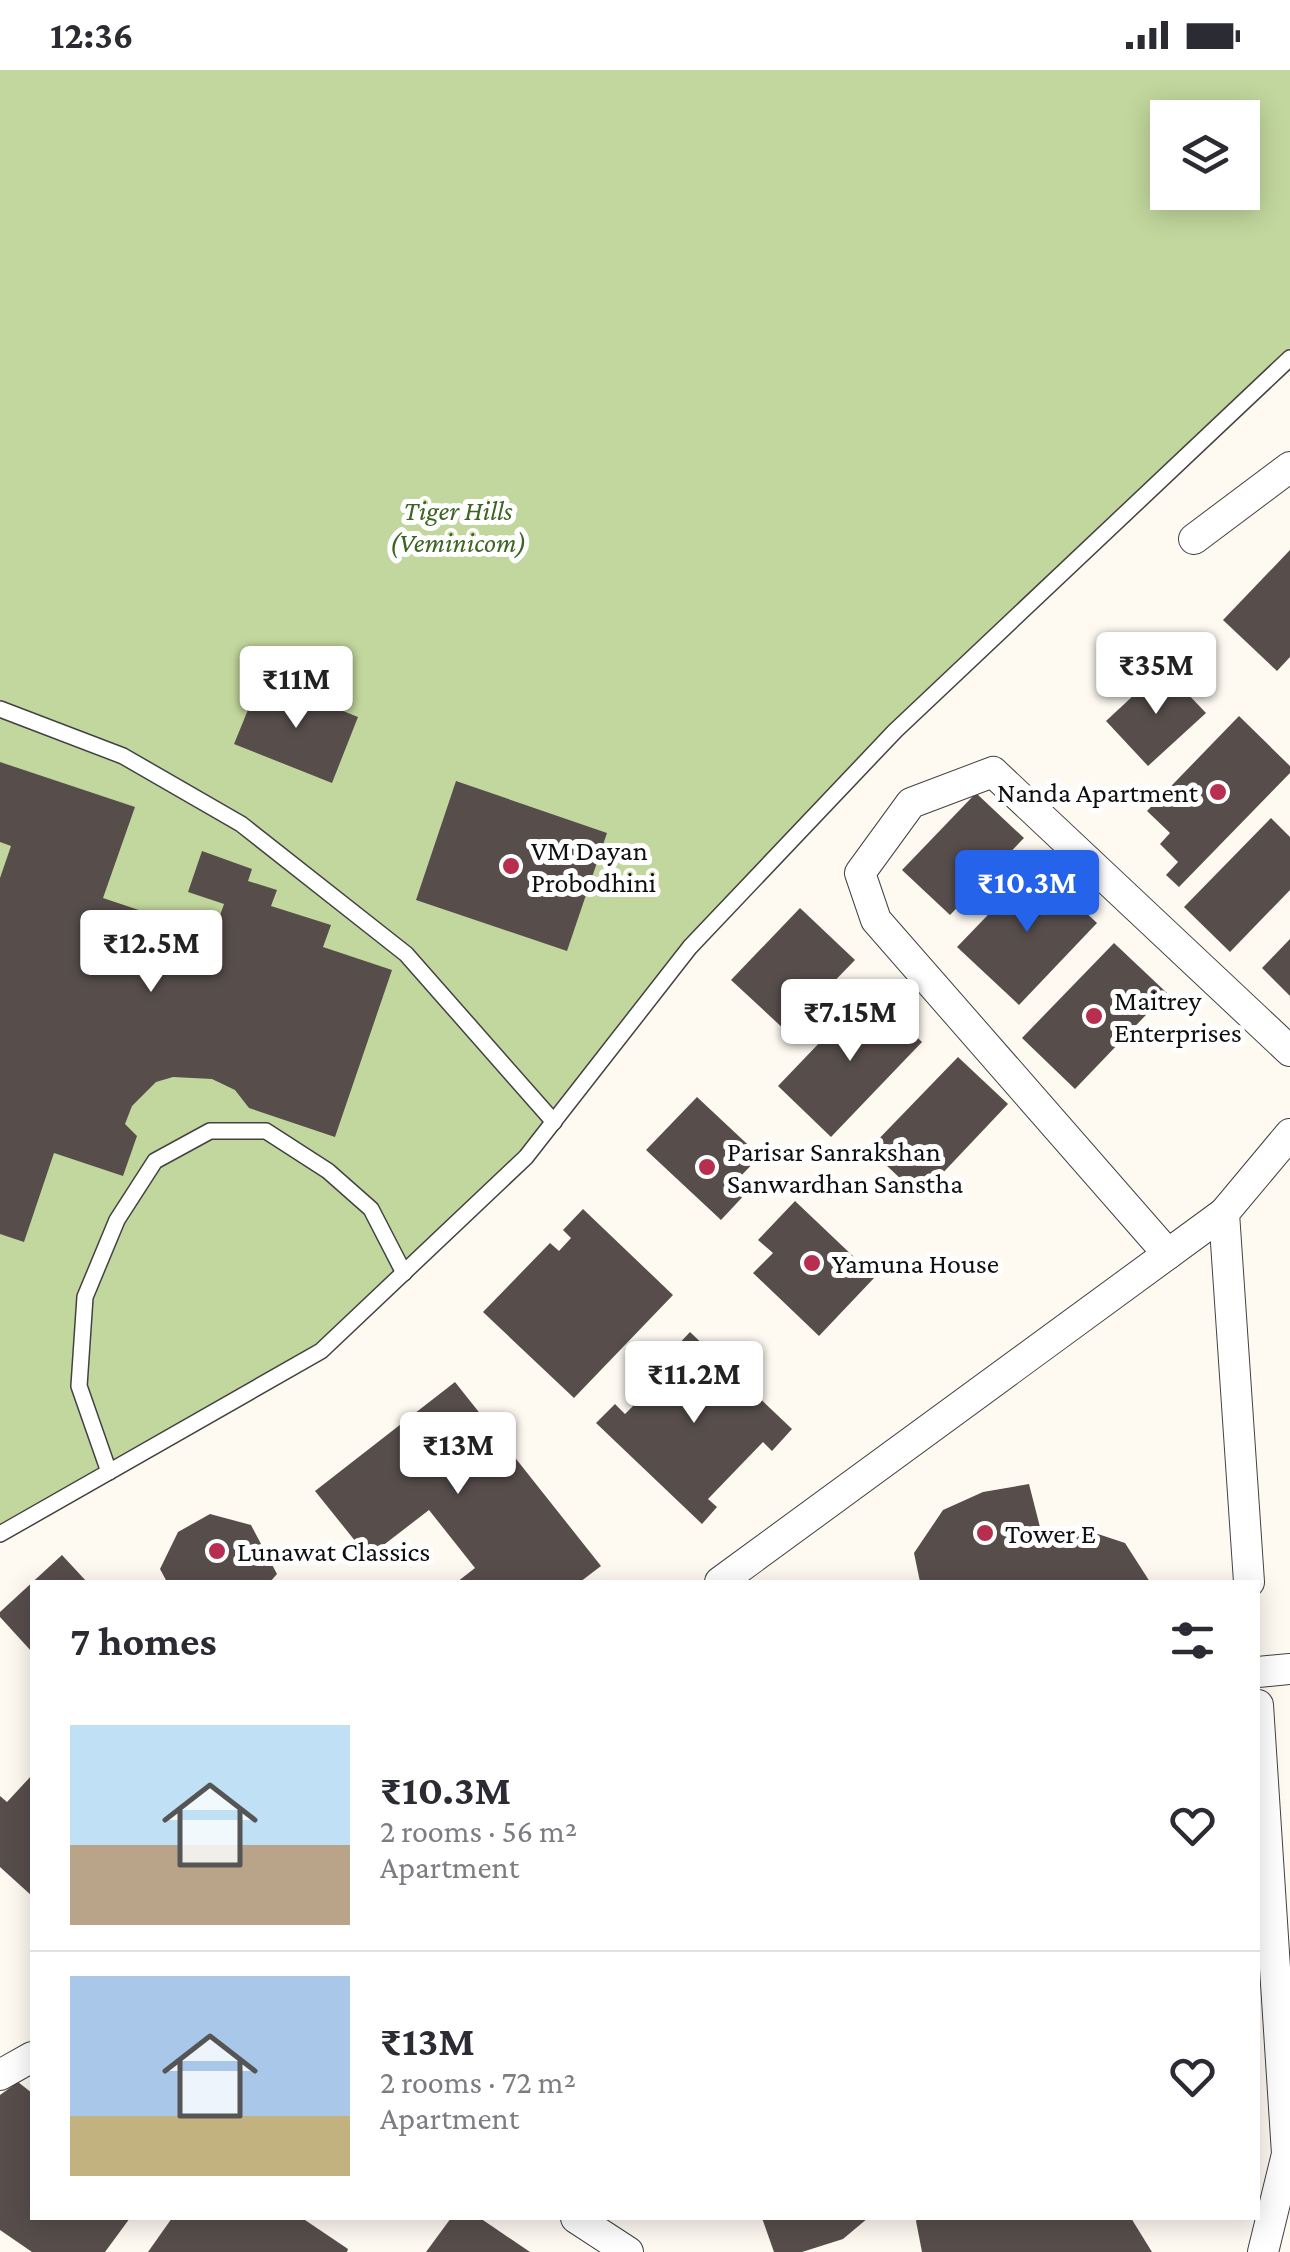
<!DOCTYPE html>
<meta charset="utf-8">
<style>
:root{--surface:#fff;--page:#f2f2f3;--text:#2b2b33;--muted:#7c7c81;--line:#e1e1e2;--accent:#2563eb}
body{margin:0;font-family:"Crimson Pro",serif;background:var(--page);color:var(--text);height:100vh;display:flex;flex-direction:column;font-size:38px;white-space:nowrap}
*{box-sizing:border-box;margin:0}
p{font-size:32px;color:var(--muted)}
.icon{flex:none;width:55px;height:55px;fill:none;stroke:currentColor;stroke-width:2;stroke-linecap:round;stroke-linejoin:round}
.map{position:relative;flex:1;overflow:hidden}
.panel{position:absolute;left:30px;top:1510px;width:1230px;height:640px;display:flex;flex-direction:column;background:var(--surface);border-radius:0px;box-shadow:0 5px 25px #0003}
.panel>*{flex:none}
.fabs{position:absolute;left:1150px;top:30px;display:grid;gap:20px}
.fabs a{display:grid;place-items:center;width:110px;height:110px;border-radius:0px;background:var(--surface);box-shadow:0 5px 25px #0003;font-size:50px}
.price{position:absolute;translate:-50% -85px;padding:0 22px;border-radius:10px;background:#fff;color:#222;font-size:32px;line-height:65px;filter:drop-shadow(0 2px 5px #0008)}
.price::after{content:'';position:absolute;left:50%;top:60px;width:30px;height:22px;margin-left:-15px;background:inherit;clip-path:polygon(0 0,100% 0,50% 100%)}
.price.current{background:var(--accent);color:#fff}
ul{padding:0;list-style:none}
li{display:flex;align-items:center;gap:30px;height:250px;padding:0 40px}
li+li{border-top:2px solid var(--line)}
li span{display:grid;place-items:center;flex:none;width:280px;height:200px;border-radius:0px;color:#555}
li>.icon{margin-inline-start:auto}
span .icon{width:120px;height:120px;fill:#fffc;stroke-width:1}
li b{font-size:42px}
h2{display:flex;justify-content:space-between;align-items:center;height:120px;padding:0 40px;font-size:42px}
.status{display:flex;justify-content:space-between;align-items:center;height:70px;padding:0 50px;background:var(--surface);direction:ltr}
.status svg{height:28px;fill:currentColor}
.map>svg:first-child{display:block}
</style>
<div class="status"><b>12:36</b><svg viewBox="0 0 49 12"><path d="M0 12V9h3v3zM5 12V6h3v6zM10 12V3h3v9zM15 12V0h3v12zM26 1h20v11H26zM47 4h2v5h-2z"/></svg></div>
<div class="map">
<svg width="1290" height="2182" viewBox="0 0 1290 2182">
<rect width="100%" height="100%" fill="#fefaf2"/>
<!-- forest -->
<path fill="#c2d79d" fill-rule="evenodd" d="M0 0H1290V288L895 661 690 877 554 1052 321 1281 0 1464ZM1168 48H1242V122H1168Z"/>
<!-- building -->
<g fill="#574e4c">
<polygon points="1290,480 1290,587 1277,601 1223,550"/>
<polygon points="1163,598 1206,643 1148,696 1106,651"/>
<polygon points="261,608 358,647 332,713 234,674"/>
<polygon points="1239,646 1290,696 1290,703 1179,817 1166,805 1178,792 1160,774 1170,763 1147,741"/>
<polygon points="0,692 135,737 103,828 213,865 224,834 188,822 202,781 252,799 248,811 277,820 271,836 331,855 323,877 392,900 335,1067 249,1038 235,1020 212,1009 173,1007 156,1012 132,1036 125,1054 137,1066 123,1106 54,1083 24,1172 0,1164 0,808 11,776 0,772"/>
<polygon points="456,711 607,763 567,881 416,830"/>
<polygon points="976,723 1024,768 950,845 902,800"/>
<polygon points="1271,748 1290,767 1290,820 1230,882 1184,837"/>
<polygon points="1036,795 1097,853 1019,935 957,877"/>
<polygon points="800,838 855,890 786,961 731,910"/>
<polygon points="1290,869 1290,926 1262,898"/>
<polygon points="1114,873 1167,923 1075,1019 1022,968"/>
<polygon points="869,921 922,972 831,1067 778,1016"/>
<polygon points="958,987 1008,1034 920,1127 869,1079"/>
<polygon points="697,1027 760,1086 739,1108 750,1119 721,1150 646,1080"/>
<polygon points="795,1131 875,1207 819,1266 753,1203 773,1183 758,1170"/>
<polygon points="583,1139 673,1225 574,1328 483,1242 550,1173 559,1181 571,1168 563,1160"/>
<polygon points="690,1262 792,1359 772,1381 763,1372 708,1429 717,1437 702,1454 596,1353 615,1334 625,1344 639,1330 632,1323 658,1295 667,1304 683,1287 674,1279"/>
<polygon points="455,1312 601,1496 580,1512 457,1512 475,1498 429,1440 368,1487 315,1421"/>
<polygon points="1029,1414 1042,1465 1086,1460 1125,1473 1150,1512 920,1512 914,1483 943,1440 983,1422"/>
<polygon points="210,1444 251,1455 277,1504 270,1512 167,1512 160,1499 178,1462"/>
<polygon points="62,1485 87,1512 32,1512 32,1582 0,1547 0,1542"/>
<polygon points="32,1705 32,1826 0,1797 0,1726 7,1732"/>
<polygon points="18,2012 32,2023 32,2148 130,2148 105,2182 32,2182 0,2160 0,2025"/>
<polygon points="172,2148 302,2148 348,2179 347,2182 148,2182"/>
<polygon points="451,2148 480,2148 530,2182 426,2182"/>
<polygon points="762,2148 868,2148 843,2169 802,2182 774,2182"/>
<polygon points="918,2148 1131,2148 1152,2182 922,2182 916,2151"/>
</g>
<g fill="none" stroke-linecap="round" stroke-linejoin="round">
<defs>
<g id="lane">
<polyline points="0,639 123,686 241,754 406,884 554,1052"/>
<polyline points="109,1402 79,1316 85,1227 117,1150 155,1091 210,1061 266,1061 328,1101 371,1139 404,1203"/>
<polyline points="0,1464 321,1281 526,1087 690,877 895,661 1290,288"/>
</g>
<g id="street">
<polyline points="1194,469 1290,397"/>
<polyline points="1168,1184 876,850 860,803 911,733 993,702 1290,981"/>
<polyline points="720,1512 1224,1143"/>
<polyline points="1249,1512 1224,1143 1290,1064"/>
<polyline points="1258,1602 1290,1599"/>
<polyline points="1258,1635 1287,2084 1263,2182"/>
<polyline points="0,2005 32,1987"/>
<polyline points="576,2148 628,2182"/>
</g>
</defs>
<!-- lane casing -->
<use href="#lane" stroke="#424242" stroke-width="18"/>
<!-- street casing -->
<use href="#street" stroke="#424242" stroke-width="32"/>
<!-- lane -->
<use href="#lane" stroke="#fff" stroke-width="15"/>
<!-- street -->
<use href="#street" stroke="#fff" stroke-width="30"/>
</g>
<!-- markers -->
<g fill="#b82e4f" stroke="#fff" stroke-width="4">
<circle cx="1218" cy="722" r="10"/>
<circle cx="511" cy="796" r="10"/>
<circle cx="1094" cy="946" r="10"/>
<circle cx="707" cy="1097" r="10"/>
<circle cx="812" cy="1193" r="10"/>
<circle cx="985" cy="1463" r="10"/>
<circle cx="217" cy="1481" r="10"/>
</g>
<g text-anchor="middle" dominant-baseline="central" stroke-width="10" stroke-linejoin="round" paint-order="stroke">
<!-- park labels -->
<g font-size="28" font-style="italic" fill="#3c6422" stroke="#fff">
<text x="458" y="440">Tiger Hills<tspan x="458" dy="32">(Veminicom)</tspan></text>
</g>
<!-- poi labels -->
<g font-size="28" fill="#0f0f0f" stroke="#fff" text-anchor="start">
<text x="1198" y="722" text-anchor="end">Nanda Apartment</text>
<text x="531" y="780">VM Dayan<tspan x="531" dy="32">Probodhini</tspan></text>
<text x="1114" y="930">Maitrey<tspan x="1114" dy="32">Enterprises</tspan></text>
<text x="727" y="1081">Parisar Sanrakshan<tspan x="727" dy="32">Sanwardhan Sanstha</tspan></text>
<text x="832" y="1193">Yamuna House</text>
<text x="1005" y="1463">Tower E</text>
<text x="237" y="1481">Lunawat Classics</text>
</g>
</g>
</svg>
<div class="fabs">
<a><svg class="icon" aria-label="layers" viewBox="0 0 24 24"><path d="M12 4l9 5-9 5-9-5zM3 14l9 5 9-5"/></svg></a>
</div>
<b class="price" style="left:1156px;top:647px">₹35M</b>
<b class="price" style="left:296px;top:661px">₹11M</b>
<b class="price current" style="left:1027px;top:865px">₹10.3M</b>
<b class="price" style="left:151px;top:925px">₹12.5M</b>
<b class="price" style="left:850px;top:994px">₹7.15M</b>
<b class="price" style="left:694px;top:1356px">₹11.2M</b>
<b class="price" style="left:458px;top:1427px">₹13M</b>
<section class="panel">
<h2>7 homes<svg class="icon" aria-label="filters" viewBox="0 0 24 24"><path d="M4 7h16M4 17h16"/><circle cx="9" cy="7" r="2"/><circle cx="15" cy="17" r="2"/></svg></h2>
<ul>
<li><span style="background:linear-gradient(#bfe0f5 60%,#b9a48a 0)"><svg class="icon" aria-label="home" viewBox="0 0 24 24"><path d="M3 11l9-7 9 7M6 9v11h12V9"/></svg></span><div><b>₹10.3M</b><p>2 rooms · 56 m²</p><p>Apartment</p></div><svg class="icon" aria-label="heart" viewBox="0 0 24 24"><path d="M12 20l-8-8c-3-5 5-10 8-4 3-6 11-1 8 4z"/></svg></li>
<li><span style="background:linear-gradient(#a9c7e8 70%,#c2b280 0)"><svg class="icon" aria-label="home" viewBox="0 0 24 24"><path d="M3 11l9-7 9 7M6 9v11h12V9"/></svg></span><div><b>₹13M</b><p>2 rooms · 72 m²</p><p>Apartment</p></div><svg class="icon" aria-label="heart" viewBox="0 0 24 24"><path d="M12 20l-8-8c-3-5 5-10 8-4 3-6 11-1 8 4z"/></svg></li>
</ul>
</section>
</div>
